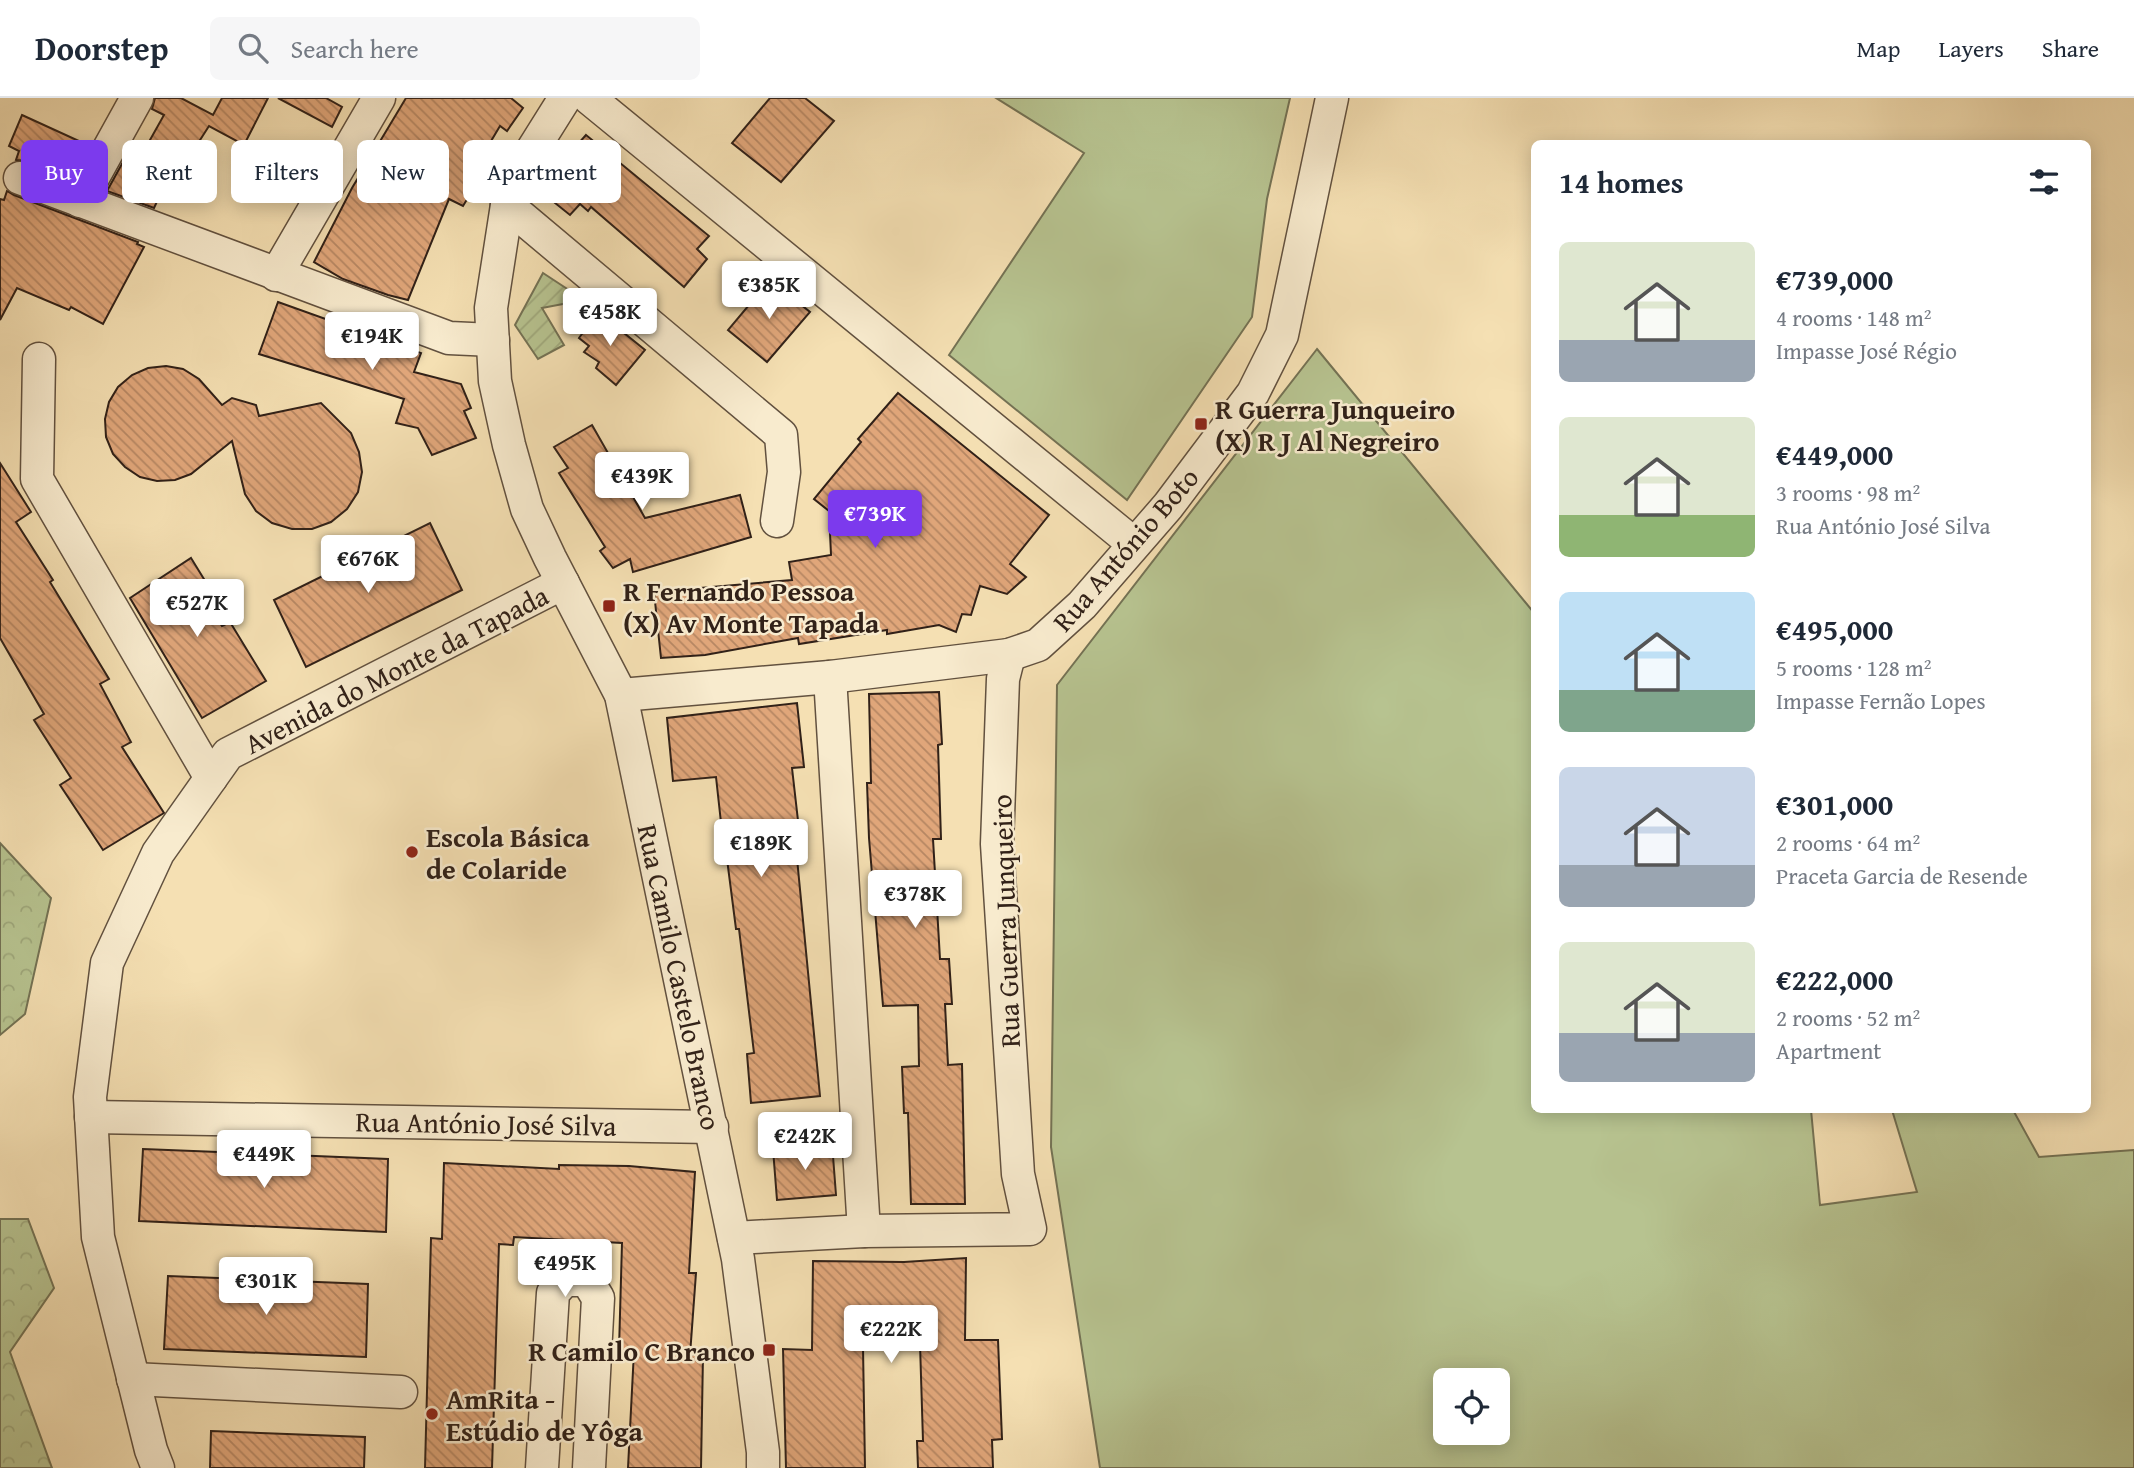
<!DOCTYPE html>
<meta charset="utf-8">
<style>
:root{--surface:#fff;--page:#f6f6f7;--text:#1f2937;--muted:#747a83;--line:#e0e1e3;--accent:#7c3aed}
body{margin:0;font-family:"Gentium Book Plus",serif;background:var(--page);color:var(--text);height:100vh;display:flex;flex-direction:column;font-size:26px;white-space:nowrap}
*{box-sizing:border-box;margin:0}
p{font-size:23px;color:var(--muted)}
.icon{flex:none;width:38px;height:38px;fill:none;stroke:currentColor;stroke-width:2;stroke-linecap:round;stroke-linejoin:round}
.map{position:relative;flex:1;overflow:hidden}
.sheet{position:absolute;left:1531px;top:42px;width:560px;height:973px;display:flex;flex-direction:column;background:var(--surface);border-radius:10px;box-shadow:0 4px 18px #0003}
.sheet>*{flex:none}
.hud{position:absolute;left:21px;top:42px;width:665px;height:63px;display:flex;gap:14px}
.buttons{position:absolute;left:1433px;top:1270px;display:grid;gap:14px}
.buttons a{display:grid;place-items:center;width:77px;height:77px;border-radius:10px;background:var(--surface);box-shadow:0 4px 18px #0003;font-size:35px}
.price{position:absolute;translate:-50% -60px;padding:0 16px;border-radius:7px;background:#fff;color:#222;font-size:23px;line-height:46px;filter:drop-shadow(0 2px 4px #0008)}
.price::after{content:'';position:absolute;left:50%;top:42px;width:21px;height:16px;margin-left:-10px;background:inherit;clip-path:polygon(0 0,100% 0,50% 100%)}
.price.current{background:var(--accent);color:#fff}
ul{padding:0;list-style:none}
li{display:flex;align-items:center;gap:21px;height:175px;padding:0 28px}
li span{display:grid;place-items:center;flex:none;width:196px;height:140px;border-radius:10px;color:#555}
li>.icon{margin-inline-start:auto}
span .icon{width:84px;height:84px;fill:#fffc;stroke-width:1}
li b{font-size:30px}
h2{display:flex;justify-content:space-between;align-items:center;height:84px;padding:0 28px;font-size:30px}
.chip{padding:0 24px;border-radius:10px;background:var(--surface);box-shadow:0 4px 18px #0003;font-size:24px;line-height:63px}
.chip.current{background:var(--accent);color:#fff}
header{display:flex;align-items:center;gap:42px;box-sizing:border-box;height:98px;padding:0 35px;background:var(--surface);border-bottom:2px solid var(--line)}
header strong{font-size:33px}
nav{display:flex;gap:38px;margin-inline-start:auto;font-size:24px}
.search{width:490px;height:63px;background:var(--page);display:flex;align-items:center;gap:18px;box-sizing:border-box;padding:0 24px;border-radius:10px;color:var(--muted);font-size:26px}
.map>svg:first-child{display:block}
</style>
<header>
<strong>Doorstep</strong>
<div class="search"><svg class="icon" aria-label="search" viewBox="0 0 24 24"><circle cx="10" cy="10" r="6"/><path d="M15 15l6 6"/></svg>Search here</div>
<nav><a>Map</a><a>Layers</a><a>Share</a></nav>
</header>
<div class="map">
<svg width="2134" height="1370" viewBox="0 0 2134 1370">
<defs>
<pattern id="forest-crowns" width="20" height="18" patternUnits="userSpaceOnUse" patternTransform="scale(1.75)"><rect width="20" height="18" fill="#b7c390"/><path d="M2 6a3 3 0 1 1 6 0M12 15a3 3 0 1 1 6 0" fill="none" stroke="#9ea77b"/></pattern>
<pattern id="garden-furrows" width="10" height="10" patternUnits="userSpaceOnUse" patternTransform="scale(1.75)"><rect width="10" height="10" fill="#b7c390"/><path d="M-1 1l2-2M0 10L10 0M9 11l2-2" fill="none" stroke="#9ea77b"/></pattern>
<pattern id="building-back-hatch" width="6" height="6" patternUnits="userSpaceOnUse" patternTransform="scale(1.75)"><rect width="6" height="6" fill="#e0a67a"/><path d="M-1 5l2 2M0 0l6 6M5-1l2 2" fill="none" stroke="#b68763"/></pattern>
</defs>
<rect width="100%" height="100%" fill="#f5e0b3"/>
<filter id="stains"><feTurbulence type="fractalNoise" baseFrequency=".00286" numOctaves="4"/><feColorMatrix values="0 0 0 0 .2 0 0 0 0 .09 0 0 0 0 .02 0 0 0 .5 -.17"/></filter>
<radialGradient id="worn" r=".72"><stop offset=".6" stop-color="#630" stop-opacity="0"/><stop offset="1" stop-color="#630" stop-opacity=".3"/></radialGradient>
<!-- grass -->
<g fill="#b7c390" stroke="#747254" stroke-width="2" fill-rule="evenodd">
<polygon points="996,0 1290,0 1267,101 1252,219 1127,402 949,257 1084,55"/>
<path d="M1317 251 1535 516V1012H1811L1820 1107 1917 1094 1892 1012H2013L2039 1059 2134 1052V1370H1100L1051 1049 1057 587ZM1446 1283H1498V1335H1446Z"/>
</g>
<!-- forest -->
<g fill="url(#forest-crowns)" stroke="#747254" stroke-width="2">
<polygon points="0,745 51,800 25,916 0,937"/>
<polygon points="0,1121 28,1121 54,1190 10,1254 52,1370 0,1370"/>
</g>
<!-- garden -->
<polygon fill="url(#garden-furrows)" stroke="#747254" stroke-width="2" points="543,175 584,202 542,210 564,247 538,261 515,227"/>
<!-- building -->
<g fill="url(#building-back-hatch)" stroke="#312118" stroke-width="2">
<polygon points="155,0 181,0 213,17 222,0 268,0 244,47 209,28 191,56 182,50 154,110 107,93 129,53 141,58 164,17 152,11"/>
<polygon points="278,0 326,0 342,9 332,29"/>
<polygon points="406,0 511,0 523,10 507,33 500,28 475,70 483,75 463,108 449,101 408,202 388,197 343,181 314,164 352,90"/>
<polygon points="770,0 805,0 834,23 781,84 732,45"/>
<polygon points="22,17 79,43 65,77 26,63 16,62 19,53 9,48"/>
<polygon points="586,37 709,138 697,151 707,161 684,189 591,109 588,113 580,106 570,117 550,101 558,93 545,83"/>
<polygon points="7,93 14,97 138,144 137,146 144,149 103,226 71,209 69,212 17,190 0,222 0,101 4,102"/>
<polygon points="770,182 810,214 767,264 728,232"/>
<polygon points="278,204 421,255 414,274 461,286 471,310 464,313 476,340 432,357 418,330 396,325 404,301 259,256"/>
<polygon points="598,214 645,252 616,287 596,270 599,264 584,254 589,248 579,240"/>
<polygon points="166,268 183,271 199,281 222,307 232,300 256,307 259,318 321,305 351,335 359,354 362,374 358,394 347,411 331,424 312,431 292,431 272,425 256,413 245,396 232,343 191,376 175,382 157,383 140,379 125,369 113,356 106,339 105,321 109,304 118,289 132,277 148,270"/>
<polygon points="898,295 1049,417 1010,466 1026,479 1007,496 980,488 971,517 962,516 956,534 939,527 887,536 887,532 799,546 798,540 705,557 661,560 654,494 792,482 789,464 831,457 829,413 814,401 861,344 858,341"/>
<polygon points="592,327 645,420 740,397 751,439 633,474 630,461 613,470 600,453 605,449 559,375 568,370 554,349"/>
<polygon points="0,365 31,414 16,424 53,482 50,484 109,581 100,586 131,644 122,649 164,715 103,752 60,687 71,680 34,622 44,616 0,540"/>
<polygon points="430,425 462,492 306,569 274,502"/>
<polygon points="191,460 223,512 215,518 222,528 230,524 266,583 202,620 130,500"/>
<polygon points="939,594 942,646 938,647 941,741 933,741 940,861 949,861 952,906 945,906 948,967 962,966 965,1106 911,1106 908,1015 904,1015 902,969 919,968 918,907 883,908 869,740 867,685 871,685 869,596"/>
<polygon points="797,605 804,669 792,670 801,749 796,750 820,998 751,1005 747,956 754,955 739,831 736,831 727,761 725,761 716,679 673,683 667,620"/>
<polygon points="832,1045 836,1097 777,1102 773,1051"/>
<polygon points="143,1051 388,1061 386,1134 139,1123"/>
<polygon points="444,1065 559,1071 559,1067 629,1068 695,1074 689,1175 696,1175 690,1257 703,1257 701,1370 628,1370 634,1253 619,1252 622,1145 514,1139 513,1147 499,1146 492,1370 425,1370 431,1140 442,1141"/>
<polygon points="966,1160 965,1242 998,1242 1002,1341 992,1342 993,1370 918,1370 917,1343 923,1343 920,1246 863,1249 865,1370 786,1370 783,1251 812,1252 813,1163 904,1164"/>
<polygon points="168,1178 368,1186 366,1259 164,1251"/>
<polygon points="211,1333 365,1339 364,1370 210,1370"/>
</g>
<g fill="none" stroke-linecap="round" stroke-linejoin="round">
<defs>
<g id="street">
<polyline points="565,0 528,59 507,107 491,210 495,283 509,347 527,411 550,460 621,597 738,1161 763,1354 763,1370"/>
<polyline points="589,0 1134,446"/>
<polyline points="20,80 449,240 493,242"/>
<polyline points="80,103 137,0"/>
<polyline points="507,107 781,337 784,374 777,423"/>
<polyline points="276,177 379,0"/>
<polyline points="39,261 37,381 211,680"/>
<polyline points="830,579 864,1133"/>
<polyline points="621,597 830,579 1009,557 1038,547 1082,507 1168,408 1253,295 1282,237 1332,0"/>
<polyline points="91,1019 712,1029"/>
<polyline points="734,1140 864,1133 1030,1131 1018,1076 997,746 1003,581 1009,557"/>
<polyline points="133,1281 401,1294"/>
<polyline points="158,1370 151,1352 98,1139 90,999 107,865 158,755 228,656 563,485"/>
<polyline points="542,1370 553,1195 565,1182 587,1182 598,1200 589,1370"/>
</g>
</defs>
<!-- street casing -->
<use href="#street" stroke="#62513f" stroke-width="35"/>
<!-- street -->
<use href="#street" stroke="#f8ebce" stroke-width="32"/>
</g>
<!-- markers -->
<g fill="#8f2418" stroke="#f8ebce" stroke-width="2.5">
<rect x="1194" y="319" width="14" height="14" rx="3.5"/>
<rect x="602" y="501" width="14" height="14" rx="3.5"/>
<circle cx="412" cy="754" r="7"/>
<rect x="762" y="1245" width="14" height="14" rx="3.5"/>
<circle cx="432" cy="1316" r="7"/>
</g>
<g text-anchor="middle" dominant-baseline="central" stroke-width="5" stroke-linejoin="round" paint-order="stroke">
<!-- poi labels -->
<g font-size="28" font-weight="bold" fill="#312118" stroke="#f8ebce" text-anchor="start">
<text x="1215" y="310">R Guerra Junqueiro<tspan x="1215" dy="32">(X) R J Al Negreiro</tspan></text>
<text x="623" y="492">R Fernando Pessoa<tspan x="623" dy="32">(X) Av Monte Tapada</tspan></text>
<text x="426" y="738">Escola Básica<tspan x="426" dy="32">de Colaride</tspan></text>
<text x="755" y="1252" text-anchor="end">R Camilo C Branco</text>
<text x="446" y="1300">AmRita -<tspan x="446" dy="32">Estúdio de Yôga</tspan></text>
</g>
<!-- street labels -->
<g font-size="28" fill="#312118" stroke="#f8ebce">
<text transform="translate(1125 451) rotate(-49)">Rua António Boto</text>
<text transform="translate(396 571) rotate(-27)">Avenida do Monte da Tapada</text>
<text transform="translate(1005 823) rotate(-92)">Rua Guerra Junqueiro</text>
<text transform="translate(680 879) rotate(78)">Rua Camilo Castelo Branco</text>
<text transform="translate(486 1025) rotate(1)">Rua António José Silva</text>
</g>
</g>
<rect width="100%" height="100%" filter="url(#stains)"/>
<rect width="100%" height="100%" fill="url(#worn)"/>
</svg>
<div class="buttons">
<a><svg class="icon" aria-label="locate" viewBox="0 0 24 24"><circle cx="12" cy="12" r="6"/><path d="M12 2v4M12 18v4M2 12h4M18 12h4"/></svg></a>
</div>
<b class="price" style="left:769px;top:223px">€385K</b>
<b class="price" style="left:610px;top:250px">€458K</b>
<b class="price" style="left:372px;top:274px">€194K</b>
<b class="price" style="left:642px;top:414px">€439K</b>
<b class="price current" style="left:875px;top:452px">€739K</b>
<b class="price" style="left:368px;top:497px">€676K</b>
<b class="price" style="left:197px;top:541px">€527K</b>
<b class="price" style="left:761px;top:781px">€189K</b>
<b class="price" style="left:915px;top:832px">€378K</b>
<b class="price" style="left:805px;top:1074px">€242K</b>
<b class="price" style="left:264px;top:1092px">€449K</b>
<b class="price" style="left:565px;top:1201px">€495K</b>
<b class="price" style="left:266px;top:1219px">€301K</b>
<b class="price" style="left:891px;top:1267px">€222K</b>
<div class="hud">
<a class="chip current">Buy</a>
<a class="chip">Rent</a>
<a class="chip">Filters</a>
<a class="chip">New</a>
<a class="chip">Apartment</a>
</div>
<section class="sheet">
<h2>14 homes<svg class="icon" aria-label="filters" viewBox="0 0 24 24"><path d="M4 7h16M4 17h16"/><circle cx="9" cy="7" r="2"/><circle cx="15" cy="17" r="2"/></svg></h2>
<ul>
<li><span style="background:linear-gradient(#dfe7d0 70%,#9aa5b1 0)"><svg class="icon" aria-label="home" viewBox="0 0 24 24"><path d="M3 11l9-7 9 7M6 9v11h12V9"/></svg></span><div><b>€739,000</b><p>4 rooms · 148 m²</p><p>Impasse José Régio</p></div></li>
<li><span style="background:linear-gradient(#dfe7d0 70%,#8fb573 0)"><svg class="icon" aria-label="home" viewBox="0 0 24 24"><path d="M3 11l9-7 9 7M6 9v11h12V9"/></svg></span><div><b>€449,000</b><p>3 rooms · 98 m²</p><p>Rua António José Silva</p></div></li>
<li><span style="background:linear-gradient(#bfe0f5 70%,#7fa58c 0)"><svg class="icon" aria-label="home" viewBox="0 0 24 24"><path d="M3 11l9-7 9 7M6 9v11h12V9"/></svg></span><div><b>€495,000</b><p>5 rooms · 128 m²</p><p>Impasse Fernão Lopes</p></div></li>
<li><span style="background:linear-gradient(#c9d6e8 70%,#9aa5b1 0)"><svg class="icon" aria-label="home" viewBox="0 0 24 24"><path d="M3 11l9-7 9 7M6 9v11h12V9"/></svg></span><div><b>€301,000</b><p>2 rooms · 64 m²</p><p>Praceta Garcia de Resende</p></div></li>
<li><span style="background:linear-gradient(#dfe7d0 65%,#9aa5b1 0)"><svg class="icon" aria-label="home" viewBox="0 0 24 24"><path d="M3 11l9-7 9 7M6 9v11h12V9"/></svg></span><div><b>€222,000</b><p>2 rooms · 52 m²</p><p>Apartment</p></div></li>
</ul>
</section>
</div>
